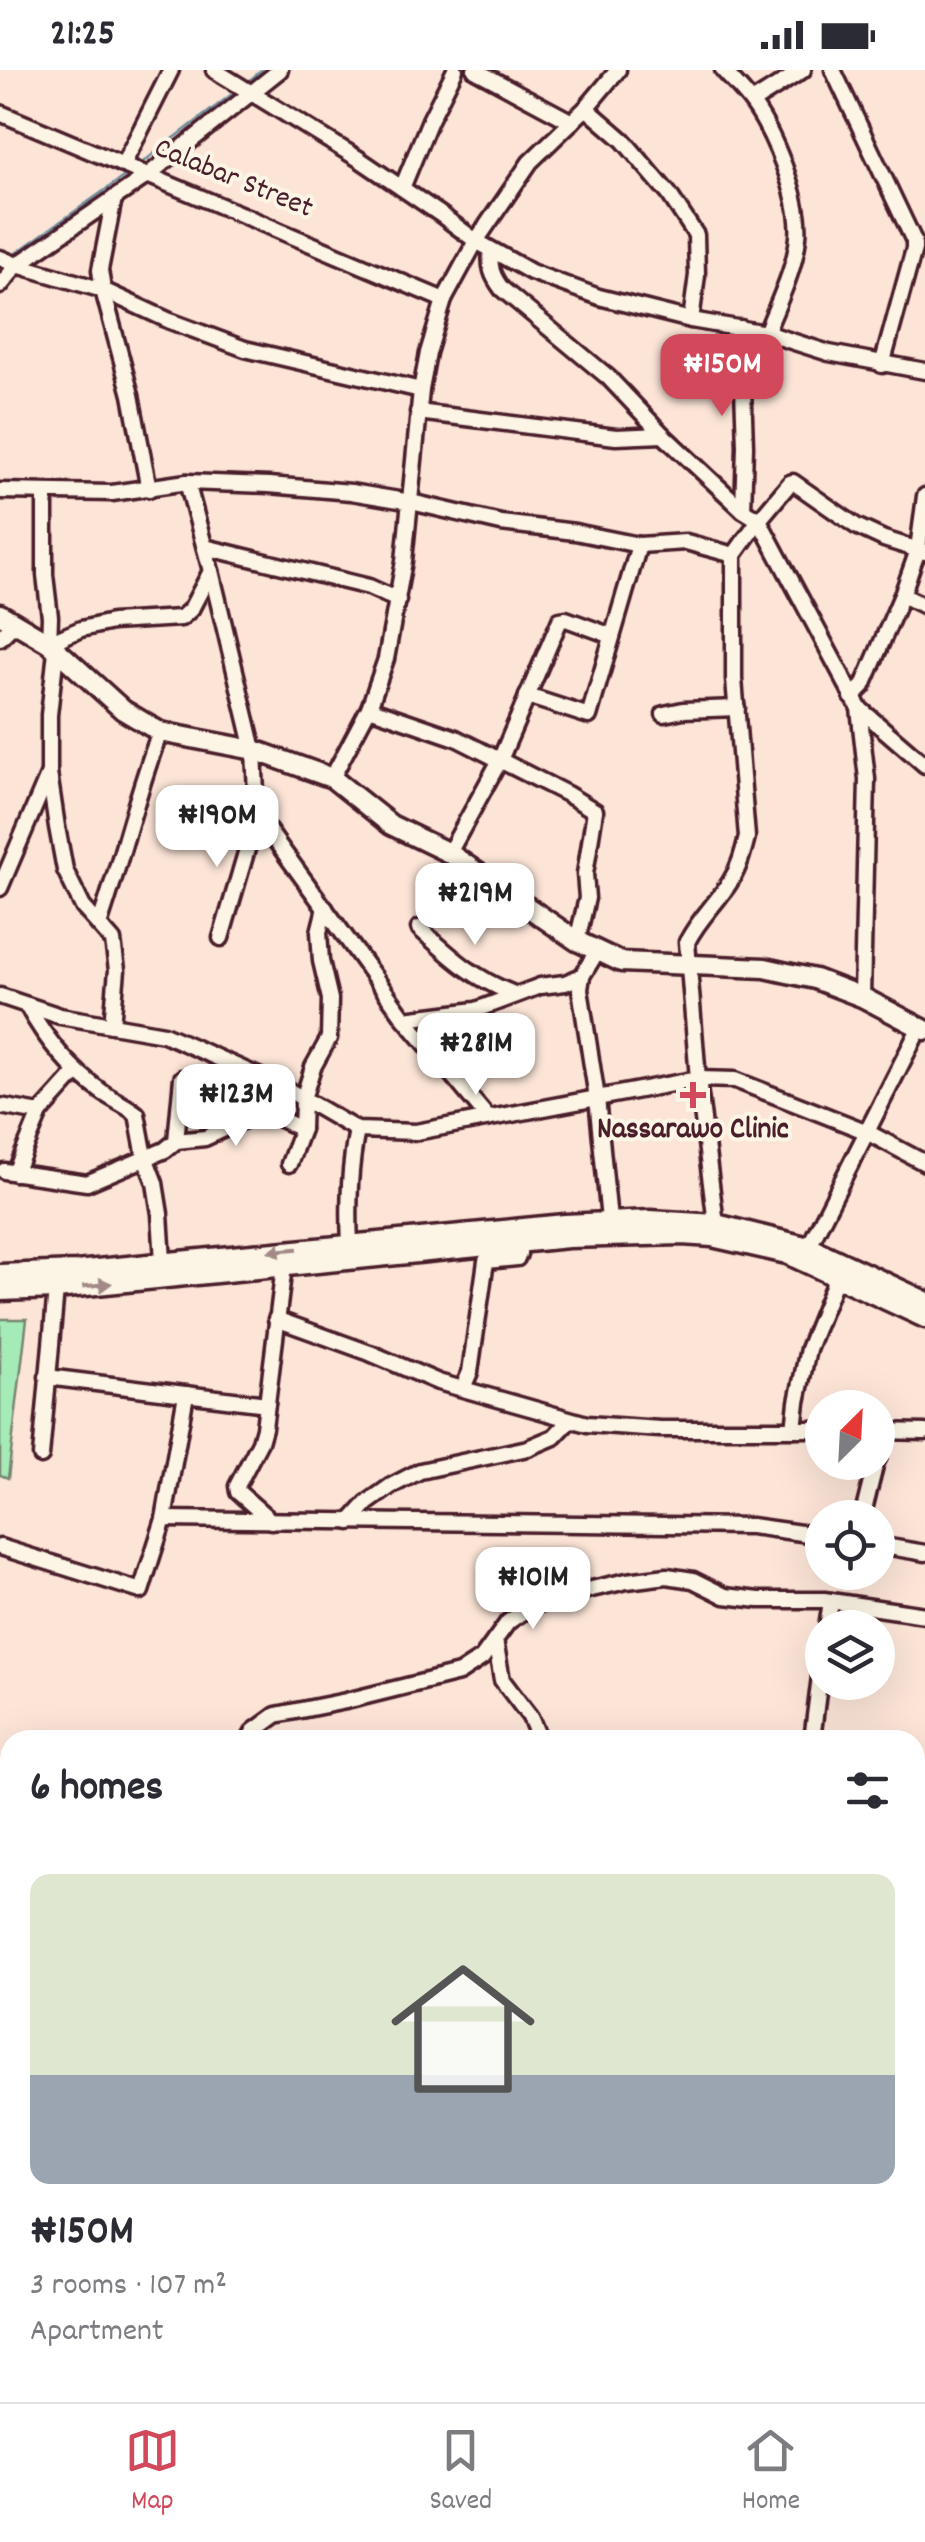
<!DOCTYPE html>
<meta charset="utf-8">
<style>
:root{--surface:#fff;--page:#f7f7f7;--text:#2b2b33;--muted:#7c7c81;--line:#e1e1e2;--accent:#d1495b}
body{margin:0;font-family:Dekko,sans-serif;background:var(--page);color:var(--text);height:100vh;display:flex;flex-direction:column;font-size:38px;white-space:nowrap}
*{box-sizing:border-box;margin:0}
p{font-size:32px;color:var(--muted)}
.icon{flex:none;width:55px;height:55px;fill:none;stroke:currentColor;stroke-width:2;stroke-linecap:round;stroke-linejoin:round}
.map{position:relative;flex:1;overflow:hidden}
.details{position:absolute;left:0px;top:1660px;width:925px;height:672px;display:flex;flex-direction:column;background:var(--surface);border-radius:30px 30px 0 0;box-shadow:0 10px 40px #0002}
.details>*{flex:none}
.needle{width:65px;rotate:24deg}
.buttons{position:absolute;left:805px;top:1320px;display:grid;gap:20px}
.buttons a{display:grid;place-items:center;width:90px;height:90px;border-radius:50%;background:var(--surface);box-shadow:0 10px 40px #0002;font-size:50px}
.price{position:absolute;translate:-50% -85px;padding:0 22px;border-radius:20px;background:#fff;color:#222;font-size:32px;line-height:65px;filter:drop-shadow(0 2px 5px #0008)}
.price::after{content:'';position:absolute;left:50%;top:60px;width:30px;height:22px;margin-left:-15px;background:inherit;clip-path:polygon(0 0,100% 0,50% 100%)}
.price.on{background:var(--accent);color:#fff}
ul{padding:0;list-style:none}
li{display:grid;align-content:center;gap:20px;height:530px;padding:0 30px}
li span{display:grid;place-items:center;height:310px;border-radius:20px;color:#555}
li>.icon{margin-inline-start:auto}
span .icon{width:180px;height:180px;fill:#fffc;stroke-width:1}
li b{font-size:42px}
h2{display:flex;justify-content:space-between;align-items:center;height:120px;padding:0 30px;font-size:42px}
.status{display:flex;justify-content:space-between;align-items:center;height:70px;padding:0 50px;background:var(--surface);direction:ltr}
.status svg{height:28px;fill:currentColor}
.dock{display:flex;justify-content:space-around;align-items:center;height:140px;border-top:2px solid var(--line);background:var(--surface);font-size:28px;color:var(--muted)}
.dock a{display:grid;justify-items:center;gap:5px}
.dock .on{color:var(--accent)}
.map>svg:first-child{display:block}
</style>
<div class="status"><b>21:25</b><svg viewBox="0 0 49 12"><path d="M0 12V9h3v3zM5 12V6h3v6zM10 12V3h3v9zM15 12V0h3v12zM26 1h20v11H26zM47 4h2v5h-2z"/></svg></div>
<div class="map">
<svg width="925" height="2332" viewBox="0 0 925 2332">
<rect width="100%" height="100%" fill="#fce5d7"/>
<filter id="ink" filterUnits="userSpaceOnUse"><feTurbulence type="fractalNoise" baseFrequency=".01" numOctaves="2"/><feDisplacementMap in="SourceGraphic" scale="20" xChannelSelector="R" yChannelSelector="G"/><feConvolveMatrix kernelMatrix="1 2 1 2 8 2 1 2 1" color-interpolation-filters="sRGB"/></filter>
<g filter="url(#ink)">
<!-- green -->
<polygon fill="#a5ebb7" stroke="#788571" stroke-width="2.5" points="0,1249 27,1249 8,1408 0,1405"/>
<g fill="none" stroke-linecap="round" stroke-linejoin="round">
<!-- stream -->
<g stroke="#708c9e" stroke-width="2.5">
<polyline points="246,13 262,0"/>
<polyline points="139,95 236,21"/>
<polyline points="13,185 129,103"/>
</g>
<defs>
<g id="minor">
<polyline points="214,0 359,89 440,144 476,171 531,202 599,227 691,250 766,263 829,283 925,301"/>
<polyline points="475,0 572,52"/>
<path d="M723 0C732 10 741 19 749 29 772 58 802 130 798 167 795 200 778 232 766 263"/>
<polyline points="833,0 914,171 914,179 882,295"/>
<polyline points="752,32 803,0"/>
<polyline points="586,38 623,70 669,124 696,165 697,205 691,250"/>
<polyline points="0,43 444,230"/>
<polyline points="123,95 171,0"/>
<polyline points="402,118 430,50 455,0"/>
<polyline points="114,128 100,200 103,220 131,325 149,419"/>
<path d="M491 181C489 197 492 206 502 219L608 307 663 365 743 440 759 450 790 413 793 412 856 456 884 469 925 482"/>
<polyline points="0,188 17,195 103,220 170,251 245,279 421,320"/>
<polyline points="0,216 17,195 148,105 280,0"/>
<polyline points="741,258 745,376 743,440"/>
<polyline points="418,342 616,367 663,365"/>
<polyline points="187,412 211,501 254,680 257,745 405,949 488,1048"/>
<polyline points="0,421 112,423 187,412 269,415 351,422 411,432 501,453 575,462 639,475 589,646 527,626"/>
<polyline points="45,423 45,505 50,547 49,573 81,559 112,552 181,548 191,539 211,501"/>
<polyline points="639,475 686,472 734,485"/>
<polyline points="205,477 369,517 398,530"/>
<polyline points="902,525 925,536"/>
<polyline points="0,568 16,552"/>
<polyline points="56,581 49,645 49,703 57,757 65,800 83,837 113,871 117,900 112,955"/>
<polyline points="852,627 863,616 902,525 918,480 925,426"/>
<polyline points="369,638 456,668 567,724 595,741 585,804 587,828 577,871"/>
<polyline points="859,638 867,709 862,927"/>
<polyline points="664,644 683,640 737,638"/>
<polyline points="332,708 369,638 386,589 404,491 421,320 428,283 444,230 476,171 530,92 586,38 618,0"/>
<polyline points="449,783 500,690 560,550 566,549 612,566"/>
<polyline points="0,818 49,703"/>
<path d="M99 855C121 791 136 725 160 662"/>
<path d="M419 858C451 887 473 908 514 924"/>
<polyline points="221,868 257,745"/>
<polyline points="596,883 582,906 580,919 597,1028 609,1150"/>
<polyline points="0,926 60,946 164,964 283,1017 357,1060 416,1062 698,1009 735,1010 865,1061 925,1093"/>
<path d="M27 935C45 969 70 999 102 1022 113 1030 126 1035 137 1044L145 1087 155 1113 160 1144 163 1191"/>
<polyline points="405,949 476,940 540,916 565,913 582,906"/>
<polyline points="0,1036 40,1043"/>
<polyline points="176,1071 205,1068 257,1044 267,1043 302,1059"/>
<polyline points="289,1094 302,1059 303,1029 313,997 329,968 330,929 321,891 319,862 325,838"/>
<polyline points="4,1101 87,1113 165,1080 176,1071 182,1008"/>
<polyline points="15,1103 40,1043 77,1002"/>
<path d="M716 1154 698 1009 687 872C699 848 716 834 730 812 739 798 743 783 747 767L734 609V485L759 450 859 638 925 695"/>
<path d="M350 1174C348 1134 349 1098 357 1060"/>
<polyline points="805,1184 920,957"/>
<polyline points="276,1249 370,1283 438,1312 587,1354 660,1359 822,1359"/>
<polyline points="47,1307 267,1334"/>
<polyline points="463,1318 470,1302 486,1191 517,1188 519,1184 519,1173"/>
<polyline points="794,1359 797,1332 808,1279 837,1206"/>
<polyline points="878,1361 925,1362"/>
<polyline points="41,1386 56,1219"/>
<polyline points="878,1389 885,1361"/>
<polyline points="862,1448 876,1392"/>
<polyline points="164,1449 751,1456 822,1466"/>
<polyline points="271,1451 238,1422 237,1416 260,1372 264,1358 284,1196"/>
<polyline points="350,1452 367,1433 391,1416 420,1401 528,1378 554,1367 570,1350"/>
<polyline points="878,1475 925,1483"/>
<polyline points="0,1477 141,1521 164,1449 186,1324"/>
<polyline points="827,1558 831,1531"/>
<polyline points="495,1570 502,1610 530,1647 540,1670"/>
<polyline points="249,1670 254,1661 276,1645 346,1631 459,1603 482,1588 508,1552 530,1537 565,1525 627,1511 667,1506 693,1510 725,1526 759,1530 824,1530 925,1545"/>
<polyline points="812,1670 822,1590"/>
<polyline points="0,1826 10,1827"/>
<polyline points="0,1889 10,1874"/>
<polyline points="915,1931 925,1932"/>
<polyline points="915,2248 925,2246"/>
<polyline points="305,2322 307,2332"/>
<polyline points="763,2332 774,2331 773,2322"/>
<polyline points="819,2332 820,2322"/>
<polyline points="881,2332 883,2322"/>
</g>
<g id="major">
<polyline points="0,544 49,573 123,640 160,662 254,680 332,708 391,755 449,783 577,871 621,892 765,898 815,909 862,927 925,960"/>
<polyline points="0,1204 76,1201 565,1154 650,1150 716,1154 809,1177 925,1231"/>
<polyline points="0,1221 56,1219 568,1168 682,1165 712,1167 787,1184 925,1248"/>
<polyline points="0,1968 10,1972"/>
<polyline points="915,2008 925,2007"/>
</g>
</defs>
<!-- minor casing -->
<use href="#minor" stroke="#4a1f2b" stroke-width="21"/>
<!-- major casing -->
<use href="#major" stroke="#4a1f2b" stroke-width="25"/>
<!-- minor -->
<use href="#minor" stroke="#fcf5e5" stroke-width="14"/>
<!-- major -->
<use href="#major" stroke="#fcf5e5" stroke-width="18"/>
</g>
<!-- one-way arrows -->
<defs><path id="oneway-solid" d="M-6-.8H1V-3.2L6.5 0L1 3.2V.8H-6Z" transform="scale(2.5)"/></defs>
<g fill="#a38a88">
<use href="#oneway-solid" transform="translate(283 1180) rotate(175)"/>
<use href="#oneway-solid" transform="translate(97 1215) rotate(-6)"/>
</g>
</g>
<!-- markers -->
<path fill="#d1495b" stroke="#fcf5e5" stroke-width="4" d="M688 1010h10v10h10v10h-10v10h-10v-10h-10v-10h10z"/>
<g text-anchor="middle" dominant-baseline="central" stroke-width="8" stroke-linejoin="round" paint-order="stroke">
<!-- street labels -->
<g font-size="30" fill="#4a1f2b" stroke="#fcf5e5">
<text transform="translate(233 110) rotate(22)">Calabar Street</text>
</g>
<!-- poi labels -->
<g font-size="30" font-weight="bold" fill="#4a1f2b" stroke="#fcf5e5">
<text x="693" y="1061">Nassarawo Clinic</text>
</g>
</g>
</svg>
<div class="buttons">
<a><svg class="needle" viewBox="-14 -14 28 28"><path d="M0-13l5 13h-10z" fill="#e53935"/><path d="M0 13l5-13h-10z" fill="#7c7c81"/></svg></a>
<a><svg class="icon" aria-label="locate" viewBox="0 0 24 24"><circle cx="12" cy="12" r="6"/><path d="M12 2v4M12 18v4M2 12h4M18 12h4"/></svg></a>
<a><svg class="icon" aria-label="layers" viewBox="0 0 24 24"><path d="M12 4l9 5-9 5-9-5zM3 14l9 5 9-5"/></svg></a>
</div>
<b class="price on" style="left:722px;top:349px">₦150M</b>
<b class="price" style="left:217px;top:800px">₦190M</b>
<b class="price" style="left:475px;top:878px">₦219M</b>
<b class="price" style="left:476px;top:1028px">₦281M</b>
<b class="price" style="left:236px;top:1079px">₦123M</b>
<b class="price" style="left:533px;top:1562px">₦101M</b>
<section class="details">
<h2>6 homes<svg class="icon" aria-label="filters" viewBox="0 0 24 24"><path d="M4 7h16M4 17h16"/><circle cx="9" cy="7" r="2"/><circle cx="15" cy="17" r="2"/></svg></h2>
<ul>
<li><span style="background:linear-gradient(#dfe7d0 65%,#9aa5b1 0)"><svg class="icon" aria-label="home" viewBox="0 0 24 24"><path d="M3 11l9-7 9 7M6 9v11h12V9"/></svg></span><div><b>₦150M</b><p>3 rooms · 107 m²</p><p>Apartment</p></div></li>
</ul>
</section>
</div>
<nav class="dock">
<a class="on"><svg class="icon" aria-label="map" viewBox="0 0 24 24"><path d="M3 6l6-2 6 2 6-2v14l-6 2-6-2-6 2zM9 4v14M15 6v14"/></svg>Map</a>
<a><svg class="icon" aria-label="saved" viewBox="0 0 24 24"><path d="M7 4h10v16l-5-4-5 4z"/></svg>Saved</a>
<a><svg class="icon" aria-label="home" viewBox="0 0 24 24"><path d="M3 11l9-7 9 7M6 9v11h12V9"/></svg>Home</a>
</nav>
